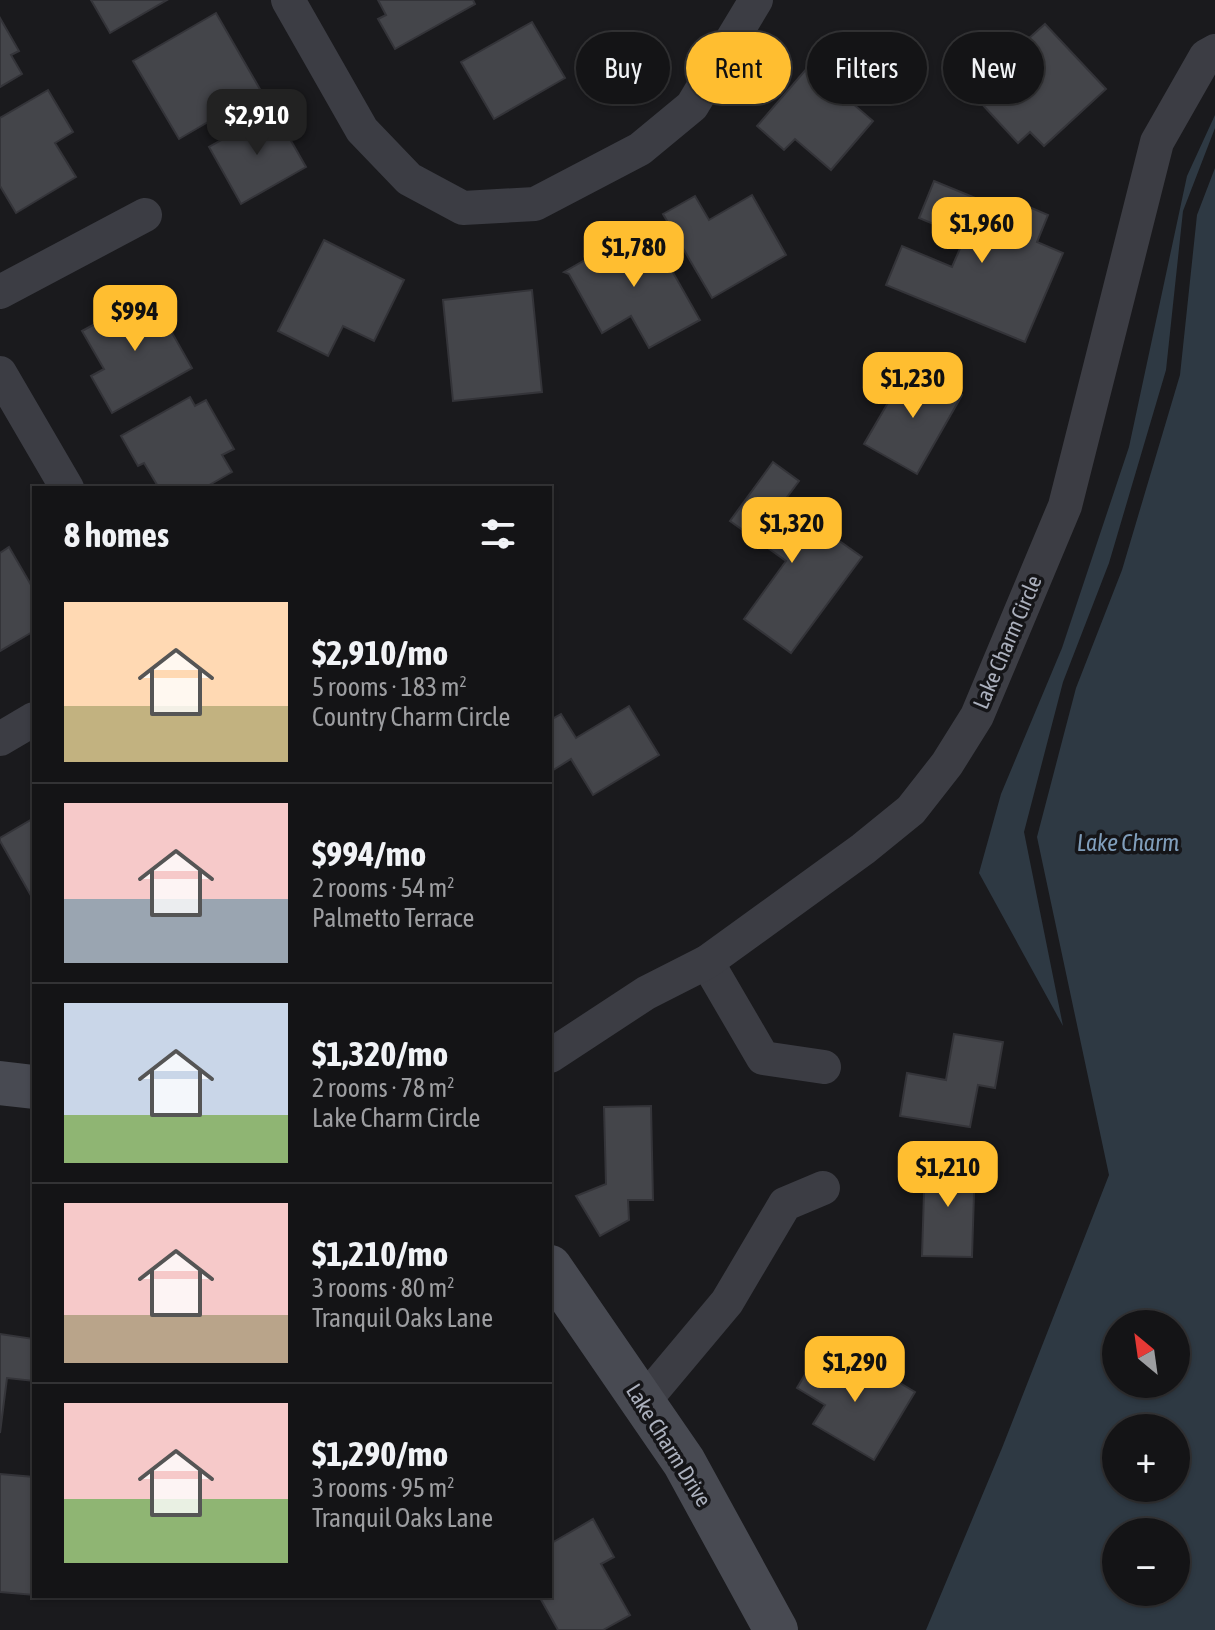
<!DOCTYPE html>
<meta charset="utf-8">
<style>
:root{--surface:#141416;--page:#1d1d1f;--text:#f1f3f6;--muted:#9d9ea1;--line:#333335;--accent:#ffbe30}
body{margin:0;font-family:"Asap Condensed",sans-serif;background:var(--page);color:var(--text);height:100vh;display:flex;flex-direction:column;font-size:30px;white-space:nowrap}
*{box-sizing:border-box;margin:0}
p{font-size:26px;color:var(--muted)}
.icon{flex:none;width:44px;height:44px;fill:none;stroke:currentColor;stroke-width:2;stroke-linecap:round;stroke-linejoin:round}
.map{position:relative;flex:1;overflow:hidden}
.side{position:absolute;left:32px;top:486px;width:520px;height:1112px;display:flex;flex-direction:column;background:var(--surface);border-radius:0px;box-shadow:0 2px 6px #0004,0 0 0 2px var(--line)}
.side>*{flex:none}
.hud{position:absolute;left:576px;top:32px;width:518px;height:72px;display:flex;gap:16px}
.needle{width:52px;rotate:331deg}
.tools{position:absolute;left:1102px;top:1310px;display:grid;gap:16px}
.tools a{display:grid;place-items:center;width:88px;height:88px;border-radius:50%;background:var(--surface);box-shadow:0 2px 6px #0004,0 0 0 2px var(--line);font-size:40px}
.price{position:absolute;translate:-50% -68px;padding:0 18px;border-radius:16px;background:var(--accent);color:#111;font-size:26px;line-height:52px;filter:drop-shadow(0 2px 4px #0008)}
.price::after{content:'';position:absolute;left:50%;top:48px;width:24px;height:18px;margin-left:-12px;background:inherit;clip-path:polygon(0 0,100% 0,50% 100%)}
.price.selected{background:#222;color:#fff}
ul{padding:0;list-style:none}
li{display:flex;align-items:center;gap:24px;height:200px;padding:0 32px}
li+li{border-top:2px solid var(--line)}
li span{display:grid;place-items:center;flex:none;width:224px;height:160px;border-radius:0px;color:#555}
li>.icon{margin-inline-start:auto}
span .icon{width:96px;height:96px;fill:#fffc;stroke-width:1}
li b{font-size:34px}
h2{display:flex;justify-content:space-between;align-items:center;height:96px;padding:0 32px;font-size:34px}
.tag{padding:0 28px;border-radius:36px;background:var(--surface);box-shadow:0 2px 6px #0004,0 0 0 2px var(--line);font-size:28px;line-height:72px}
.tag.selected{background:var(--accent);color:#111}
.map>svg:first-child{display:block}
</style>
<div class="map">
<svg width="1215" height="1630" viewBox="0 0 1215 1630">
<rect width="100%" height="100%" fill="#1a1a1d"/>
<!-- water -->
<g fill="#2e3943" fill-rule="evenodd">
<polygon points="1215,115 1215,128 1183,211 1166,370 1109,563 1063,682 1024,832 1063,1026 979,873 1001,794 1062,648 1129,447 1187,176"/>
<path d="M1215 168V1630H926L1002 1448 1109 1175 1037 837 1076 688 1122 570 1180 375 1197 215ZM1116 1324H1176V1384H1116ZM1116 1428H1176V1488H1116ZM1116 1532H1176V1592H1116Z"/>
</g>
<!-- building -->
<g fill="#44454a" stroke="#343439" stroke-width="2">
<polygon points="91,0 167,0 110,33"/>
<polygon points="378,0 473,0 475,4 395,49 378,19 386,15"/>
<polygon points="216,13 261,91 179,139 133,61"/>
<polygon points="0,18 19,51 11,55 22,74 0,87"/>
<polygon points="532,22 565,78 494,119 461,62"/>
<polygon points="1045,24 1106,89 1044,146 1030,132 1018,143 969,90 998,64 1014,82 1033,64 1018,48"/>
<polygon points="809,66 873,121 831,170 795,139 784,150 757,126"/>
<polygon points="48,90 73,132 55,143 76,177 16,213 0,186 0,118"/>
<polygon points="274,111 306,167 241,204 209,147"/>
<polygon points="934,181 990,204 982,221 1009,231 1020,203 1048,215 1037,242 1063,253 1025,342 886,285 902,246 952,267 965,237 919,218"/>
<polygon points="752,195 786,255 712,298 663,214 695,196 709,220"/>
<polygon points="646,225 700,320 649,348 631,316 602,333 569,274 564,272"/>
<polygon points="324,240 404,280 374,341 343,326 328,356 278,331"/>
<polygon points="532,290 542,392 453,401 443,300"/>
<polygon points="150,294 192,368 112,413 91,376 104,369 82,331"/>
<polygon points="910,365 962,395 917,474 864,444"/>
<polygon points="190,397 195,406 206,400 234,449 222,455 232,472 204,488 159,488 144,463 138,466 121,436"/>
<polygon points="773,462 799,481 764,528 791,548 803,533 809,540 818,526 862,557 791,653 744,619 786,561 730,521"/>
<polygon points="9,547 34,590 34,631 0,651 0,553"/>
<polygon points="629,706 659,755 593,795 571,759 550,772 550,720 561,714 576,738"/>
<polygon points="34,818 34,901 0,841 0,838"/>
<polygon points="954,1034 1003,1042 995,1088 978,1085 970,1127 900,1116 907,1073 946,1080"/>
<polygon points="651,1106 653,1200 628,1200 629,1220 600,1236 576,1196 606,1184 604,1107"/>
<polygon points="925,1161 975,1162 972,1257 922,1256"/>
<polygon points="0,1334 34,1339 34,1381 7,1378 0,1433"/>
<polygon points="819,1351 866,1380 873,1367 915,1392 874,1460 813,1424 825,1405 797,1388"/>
<polygon points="0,1474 34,1477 34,1595 0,1592"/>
<polygon points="593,1519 614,1557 601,1564 630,1615 603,1630 558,1630 539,1596 550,1596 550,1544"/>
</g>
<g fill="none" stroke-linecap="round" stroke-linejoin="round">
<!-- street -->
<g stroke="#3c3d44" stroke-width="34">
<polyline points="288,0 362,130 409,179 463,208 535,204 640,149 692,106 756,0"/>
<polyline points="0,292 145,215"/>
<polyline points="0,373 67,488"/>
<polyline points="0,739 34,719"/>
<polyline points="707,962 763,1058 824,1067"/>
<polyline points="550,1056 646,993 707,962 863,849 911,810 947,764 977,716 1065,506 1157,142 1206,56 1215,51"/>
<polyline points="644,1401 727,1302 785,1204 823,1188"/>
</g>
<!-- secondary -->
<g stroke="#484a52" stroke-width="44">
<polyline points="0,1083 34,1087"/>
<polyline points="550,1267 684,1462 776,1630"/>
</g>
</g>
<g text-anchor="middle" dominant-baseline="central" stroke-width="7" stroke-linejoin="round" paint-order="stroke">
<!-- street labels -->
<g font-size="22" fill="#abb0bd" stroke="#151518">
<text transform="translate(1007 642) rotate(-67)">Lake Charm Circle</text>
<text transform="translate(669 1445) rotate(58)">Lake Charm Drive</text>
</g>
<!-- water labels -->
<g font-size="24" font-style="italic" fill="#809ebb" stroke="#151518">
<text x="1128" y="842">Lake Charm</text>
</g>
</g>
</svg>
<div class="tools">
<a><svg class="needle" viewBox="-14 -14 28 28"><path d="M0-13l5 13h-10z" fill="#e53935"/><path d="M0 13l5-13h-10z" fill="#9d9ea1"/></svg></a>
<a>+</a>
<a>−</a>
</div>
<b class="price selected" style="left:257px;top:157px">$2,910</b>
<b class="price" style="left:982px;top:265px">$1,960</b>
<b class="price" style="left:634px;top:289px">$1,780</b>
<b class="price" style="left:135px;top:353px">$994</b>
<b class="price" style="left:913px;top:420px">$1,230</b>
<b class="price" style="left:792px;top:565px">$1,320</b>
<b class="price" style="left:948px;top:1209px">$1,210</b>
<b class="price" style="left:855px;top:1404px">$1,290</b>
<div class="hud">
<a class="tag">Buy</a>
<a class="tag selected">Rent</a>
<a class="tag">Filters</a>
<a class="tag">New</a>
</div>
<section class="side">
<h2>8 homes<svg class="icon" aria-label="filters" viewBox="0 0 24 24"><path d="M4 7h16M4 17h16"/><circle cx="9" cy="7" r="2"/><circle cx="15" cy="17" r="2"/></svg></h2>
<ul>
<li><span style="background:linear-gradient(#ffd9b3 65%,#c2b280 0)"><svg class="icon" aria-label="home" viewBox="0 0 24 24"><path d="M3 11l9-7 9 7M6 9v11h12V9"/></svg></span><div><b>$2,910/mo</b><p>5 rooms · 183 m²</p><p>Country Charm Circle</p></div></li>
<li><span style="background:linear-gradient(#f6c9c9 60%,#9aa5b1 0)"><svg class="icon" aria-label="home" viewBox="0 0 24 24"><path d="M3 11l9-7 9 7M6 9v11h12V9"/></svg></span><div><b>$994/mo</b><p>2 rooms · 54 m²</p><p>Palmetto Terrace</p></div></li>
<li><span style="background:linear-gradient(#c9d6e8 70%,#8fb573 0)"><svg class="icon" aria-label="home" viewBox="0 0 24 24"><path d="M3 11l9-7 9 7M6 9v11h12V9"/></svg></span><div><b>$1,320/mo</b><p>2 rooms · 78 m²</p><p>Lake Charm Circle</p></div></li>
<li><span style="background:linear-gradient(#f6c9c9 70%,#b9a48a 0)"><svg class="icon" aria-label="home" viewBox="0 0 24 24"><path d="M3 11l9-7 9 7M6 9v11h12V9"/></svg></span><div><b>$1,210/mo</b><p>3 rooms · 80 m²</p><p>Tranquil Oaks Lane</p></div></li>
<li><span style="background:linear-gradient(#f6c9c9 60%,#8fb573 0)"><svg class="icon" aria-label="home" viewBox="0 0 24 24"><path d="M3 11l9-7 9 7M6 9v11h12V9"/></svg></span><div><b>$1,290/mo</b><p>3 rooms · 95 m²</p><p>Tranquil Oaks Lane</p></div></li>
</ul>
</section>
</div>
